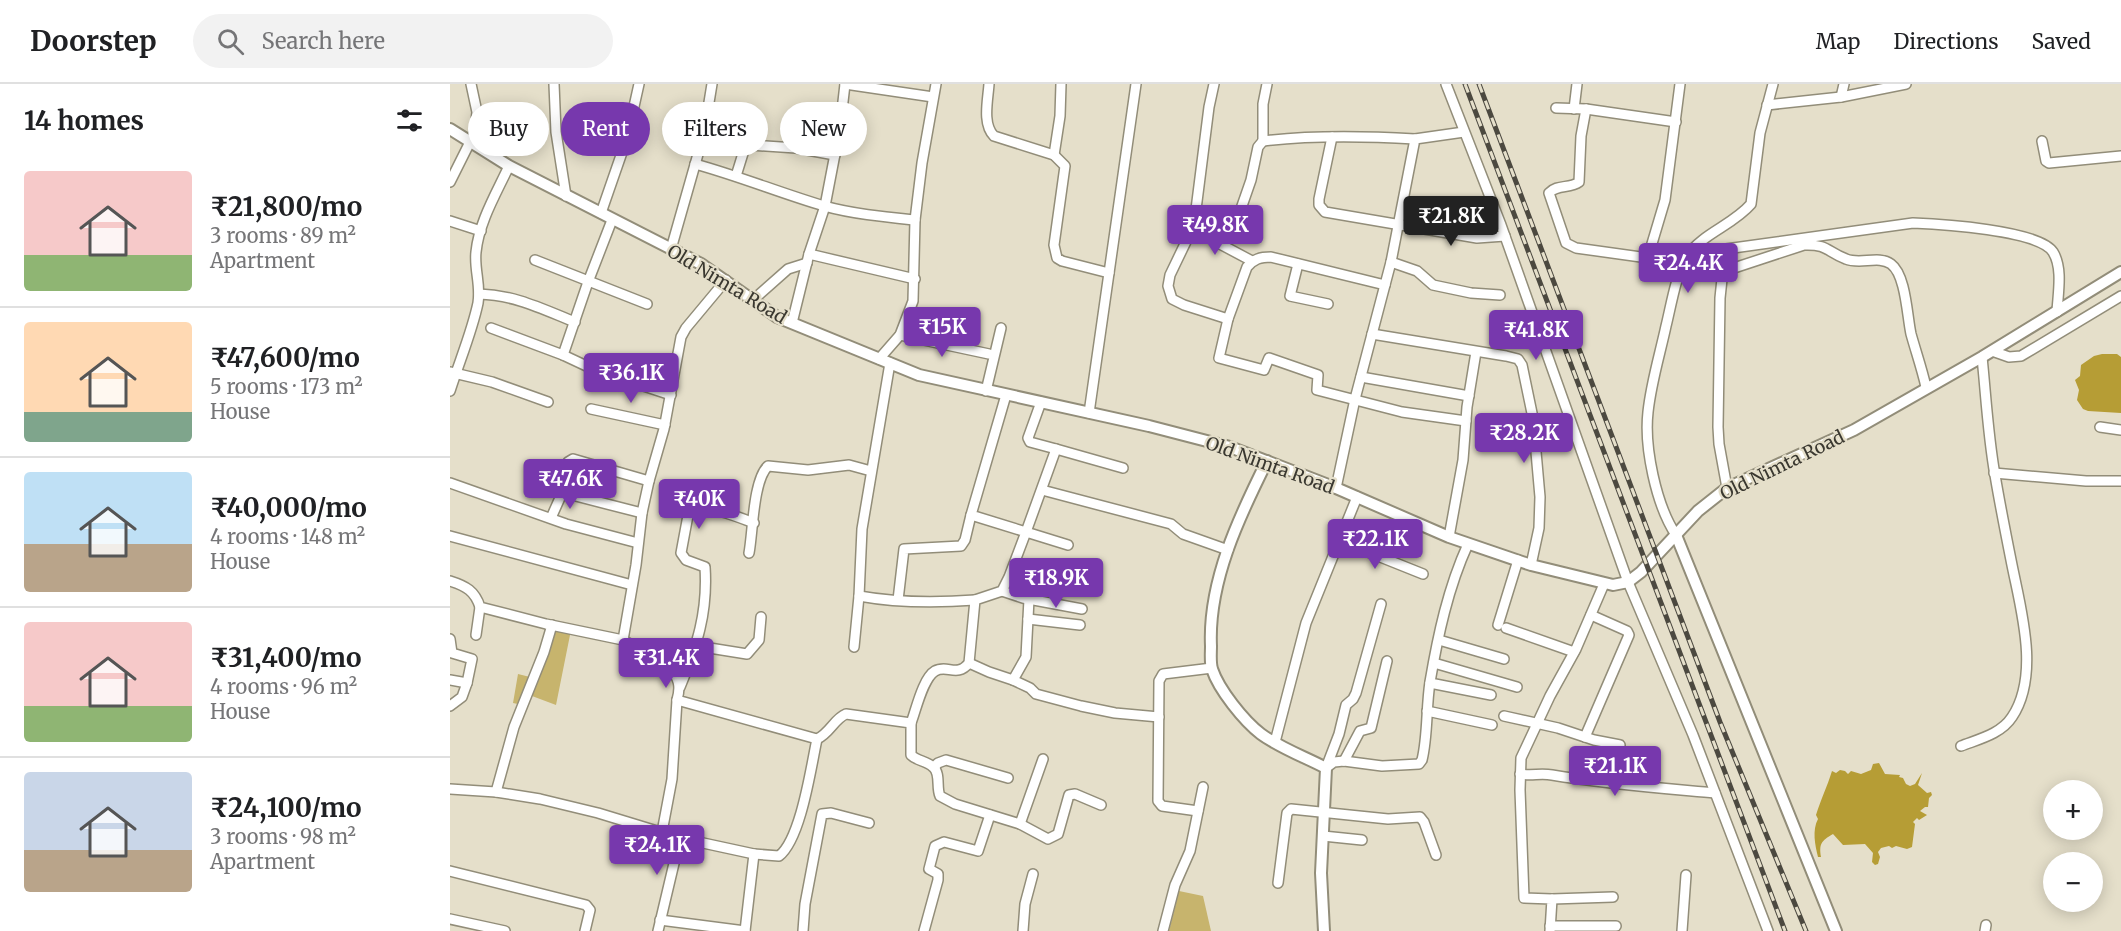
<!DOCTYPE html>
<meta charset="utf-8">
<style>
:root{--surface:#fff;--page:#f2f2f2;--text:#202124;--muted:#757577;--line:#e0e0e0;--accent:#7738ad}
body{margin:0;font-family:Merriweather,serif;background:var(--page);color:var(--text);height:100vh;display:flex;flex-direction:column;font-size:22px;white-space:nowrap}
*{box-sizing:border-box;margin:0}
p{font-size:20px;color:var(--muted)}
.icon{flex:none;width:33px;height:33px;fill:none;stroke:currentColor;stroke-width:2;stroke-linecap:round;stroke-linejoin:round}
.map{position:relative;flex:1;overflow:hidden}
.drawer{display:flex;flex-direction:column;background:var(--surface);width:450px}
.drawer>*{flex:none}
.guide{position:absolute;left:18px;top:18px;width:570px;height:54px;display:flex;gap:12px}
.buttons{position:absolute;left:1593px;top:696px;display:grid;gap:12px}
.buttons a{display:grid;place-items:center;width:60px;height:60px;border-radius:50%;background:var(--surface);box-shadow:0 3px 15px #0003;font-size:30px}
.price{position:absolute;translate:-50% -51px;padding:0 14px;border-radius:6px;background:var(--accent);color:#fff;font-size:20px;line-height:39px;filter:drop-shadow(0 2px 3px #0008)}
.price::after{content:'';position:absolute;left:50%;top:36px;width:18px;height:14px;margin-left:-9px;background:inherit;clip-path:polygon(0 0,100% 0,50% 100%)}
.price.on{background:#222;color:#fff}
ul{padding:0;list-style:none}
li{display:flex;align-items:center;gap:18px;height:150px;padding:0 24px}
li+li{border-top:2px solid var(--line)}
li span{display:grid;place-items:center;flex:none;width:168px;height:120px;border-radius:6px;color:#555}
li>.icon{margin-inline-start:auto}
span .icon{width:72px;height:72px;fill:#fffc;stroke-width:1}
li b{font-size:26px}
h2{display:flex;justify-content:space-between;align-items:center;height:72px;padding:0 24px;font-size:26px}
.pill{padding:0 21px;border-radius:27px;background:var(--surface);box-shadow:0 3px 15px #0003;font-size:21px;line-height:54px}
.pill.on{background:var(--accent);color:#fff}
header{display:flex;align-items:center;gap:36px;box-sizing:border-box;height:84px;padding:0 30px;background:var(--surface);border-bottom:2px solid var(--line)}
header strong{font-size:28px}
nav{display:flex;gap:33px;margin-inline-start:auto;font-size:21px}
.search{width:420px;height:54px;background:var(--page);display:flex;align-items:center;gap:15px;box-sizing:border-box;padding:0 21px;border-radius:33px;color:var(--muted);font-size:22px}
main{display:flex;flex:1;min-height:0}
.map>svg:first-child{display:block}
</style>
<header>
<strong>Doorstep</strong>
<div class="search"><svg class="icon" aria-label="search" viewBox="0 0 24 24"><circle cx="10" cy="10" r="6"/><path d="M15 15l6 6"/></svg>Search here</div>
<nav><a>Map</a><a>Directions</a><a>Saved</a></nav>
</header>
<main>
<section class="drawer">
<h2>14 homes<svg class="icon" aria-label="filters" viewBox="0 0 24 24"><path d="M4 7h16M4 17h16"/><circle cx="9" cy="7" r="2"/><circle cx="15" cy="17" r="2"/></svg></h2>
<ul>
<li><span style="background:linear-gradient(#f6c9c9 70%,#8fb573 0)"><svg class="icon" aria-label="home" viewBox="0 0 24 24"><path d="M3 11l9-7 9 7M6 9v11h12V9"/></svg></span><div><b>₹21,800/mo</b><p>3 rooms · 89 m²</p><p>Apartment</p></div></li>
<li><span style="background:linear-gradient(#ffd9b3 75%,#7fa58c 0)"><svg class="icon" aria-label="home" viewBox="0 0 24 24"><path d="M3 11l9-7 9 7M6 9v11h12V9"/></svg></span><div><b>₹47,600/mo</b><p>5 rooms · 173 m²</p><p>House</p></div></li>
<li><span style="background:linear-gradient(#bfe0f5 60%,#b9a48a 0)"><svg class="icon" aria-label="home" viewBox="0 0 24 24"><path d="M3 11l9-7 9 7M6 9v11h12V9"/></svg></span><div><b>₹40,000/mo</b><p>4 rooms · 148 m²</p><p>House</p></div></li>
<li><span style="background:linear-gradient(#f6c9c9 70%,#8fb573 0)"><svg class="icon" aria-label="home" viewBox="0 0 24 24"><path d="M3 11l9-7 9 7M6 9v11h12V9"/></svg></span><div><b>₹31,400/mo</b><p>4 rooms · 96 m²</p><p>House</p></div></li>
<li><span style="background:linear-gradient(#c9d6e8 65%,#b9a48a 0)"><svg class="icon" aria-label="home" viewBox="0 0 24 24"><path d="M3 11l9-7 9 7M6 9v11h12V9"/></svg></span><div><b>₹24,100/mo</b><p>3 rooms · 98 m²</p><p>Apartment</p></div></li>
</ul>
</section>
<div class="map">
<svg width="1671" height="847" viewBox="0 0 1671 847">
<rect width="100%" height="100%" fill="#e5dfca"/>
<!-- green -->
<g fill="#c7b46d">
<polygon points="102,541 121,546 106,621 82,612 81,608 77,622 63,619 68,590 80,593"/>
<polygon points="729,807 753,812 761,847 719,847"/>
</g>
<!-- water -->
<g fill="#b69d35">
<polygon points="1652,270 1667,270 1671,273 1671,329 1638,327 1633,325 1627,316 1629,306 1625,296 1630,292 1631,281 1644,272"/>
<path d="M1429 679 1435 690 1450 691 1449 693 1453 694 1456 700 1460 702 1465 700 1472 689 1468 701 1477 709 1481 708 1482 711 1479 714 1478 723H1475L1470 727 1477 731 1469 736 1467 734 1463 738 1465 740 1462 763 1457 765 1446 762 1442 764 1439 762 1431 764 1428 768 1430 773 1428 780 1425 781 1422 778 1423 769 1415 760 1393 761 1383 750C1371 757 1369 760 1371 773H1368C1365 761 1362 746 1368 735L1366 731C1371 715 1377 703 1382 687L1386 689 1390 686 1395 687 1398 690 1401 687 1411 690 1421 686 1423 680Z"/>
</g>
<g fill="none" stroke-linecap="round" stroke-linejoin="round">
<defs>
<g id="minor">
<polyline points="104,0 106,48 116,112"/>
<polyline points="395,0 483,13"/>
<path d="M539 0C538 16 532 40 544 52L604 71 615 82 604 161 607 174 612 177 659 189"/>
<polyline points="764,0 759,23 744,141 720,191 718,202 722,215 734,221 778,235"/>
<path d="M817 0 813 20V57C863 51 914 52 965 55"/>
<polyline points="996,0 1051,141 1178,498 1243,651 1318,847"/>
<polyline points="1391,13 1394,0"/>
<polyline points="1317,21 1391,13 1456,0"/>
<polyline points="1106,24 1136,25 1226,38"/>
<polyline points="1124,25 1127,0"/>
<path d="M1136 25 1131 52 1129 98C1120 105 1107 100 1099 109L1116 159 1126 164 1234 179"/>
<polyline points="882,53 869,115 869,121 875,128 1027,154 1055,152"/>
<polyline points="1592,57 1596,77 1599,79 1671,72"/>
<polyline points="604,71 610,32 611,0"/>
<path d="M245 80C289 92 330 109 374 122 403 130 435 133 465 136"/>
<polyline points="286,92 295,63 300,61 346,64 385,71"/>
<polyline points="0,98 25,48 27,28 21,0"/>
<polyline points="151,129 177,54 189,0"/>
<polyline points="0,137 31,147"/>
<polyline points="744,141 770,160 802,177"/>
<polyline points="785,142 801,96 808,63 813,57"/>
<polyline points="221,165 254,49 262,0"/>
<polyline points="359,170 465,195"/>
<polyline points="1198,173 1215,116 1230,0"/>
<path d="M1236 174 1276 165 1463 139C1489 140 1589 146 1603 168 1613 184 1608 209 1607 228"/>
<polyline points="85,176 197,220"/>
<polyline points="941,178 967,187 983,201 1021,209 1050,211"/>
<polyline points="848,180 840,212 878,220"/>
<path d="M276 196 236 244 231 253 214 345 199 397 192 429 186 481 173 556 219 583C229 594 231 602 227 616L367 655C380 649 384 635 396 630L461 639V671C467 677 477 677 483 683 491 689 486 704 490 712L505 720 570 740 598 755 608 750 619 711 625 710 651 721"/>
<path d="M935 201 821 173C810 173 804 175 797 183L778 235 769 274 814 286 819 274 868 291 867 306 952 328 1016 337"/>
<path d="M29 210C65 211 92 225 125 238"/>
<polyline points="303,216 338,185 357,179"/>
<polyline points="342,239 359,170 375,122 390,44 395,0"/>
<polyline points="41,244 113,271 138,198 162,136"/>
<polyline points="922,250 1056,272 1068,275 1072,281 1083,334 1090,413 1089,444 1081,481"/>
<polyline points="450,251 539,270"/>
<polyline points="1542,267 1559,273 1571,272 1671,212"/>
<polyline points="113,271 145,286 221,311"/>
<polyline points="429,275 450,251 463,217 465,136 472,79 486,0"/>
<polyline points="0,288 42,298 98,318"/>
<polyline points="911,293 1019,312"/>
<path d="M0 307C9 278 22 248 28 219 31 201 24 185 26 168 29 138 46 110 59 82"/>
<polyline points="536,307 551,244"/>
<polyline points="591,318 578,354 580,358 606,365 576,448 618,461"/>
<polyline points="141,325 215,341"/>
<polyline points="639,329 686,0"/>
<polyline points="1650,343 1671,346"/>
<polyline points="606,365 673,384"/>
<polyline points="1544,389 1636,397 1671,397"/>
<polyline points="0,399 116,440 188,459"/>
<polyline points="886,404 905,315 941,178 965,55 1014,48"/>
<path d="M1277 404 1269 360 1268 343 1270 214 1272 195 1284 184 1354 161C1378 160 1377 168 1396 175 1410 181 1429 171 1441 180 1456 191 1457 232 1461 250 1466 268 1472 285 1476 303"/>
<polyline points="592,406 721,440 733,450 778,466"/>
<polyline points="192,429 118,410 115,409 112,403 118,378 123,375 199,397"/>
<polyline points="101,434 113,407"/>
<path d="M1226 451C1206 421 1194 363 1198 328 1201 299 1210 270 1216 242 1221 222 1226 190 1237 172 1253 149 1283 141 1301 120L1310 49 1323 0"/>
<polyline points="0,452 182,501"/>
<polyline points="999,453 1013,376 1017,323 1026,268"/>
<polyline points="888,456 973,490"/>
<path d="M299 469C303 448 303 396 318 382L358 386 399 381 421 387"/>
<path d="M0 497C16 502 25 507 30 523L96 540 173 556"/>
<polyline points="552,507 573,514 632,525"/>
<path d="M409 512C448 519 486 519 525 516"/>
<polyline points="579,515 576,573 563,596 580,604 586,610 631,622 665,629 709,633"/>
<polyline points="448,516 454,465 511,462 515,456 521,431"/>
<polyline points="578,535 630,541"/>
<polyline points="1048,541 1068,476"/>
<polyline points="1056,544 1124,568"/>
<polyline points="26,551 30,523"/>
<polyline points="0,555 2,569 22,575 17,599 0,596"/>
<polyline points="989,556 1054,575"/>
<polyline points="247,562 297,570 309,556 311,533"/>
<polyline points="404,563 409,512 412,445 440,279"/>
<polyline points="519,579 539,588 563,596"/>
<polyline points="984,579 1067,603"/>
<polyline points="980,599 1041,611"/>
<path d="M230 603C247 562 258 528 255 483L236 476 231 469 239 426C251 418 291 434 304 439"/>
<polyline points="0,622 12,613 17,599"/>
<polyline points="977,627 1042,641"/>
<polyline points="1054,632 1108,644 1144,656 1170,661"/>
<path d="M461 639C466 626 473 594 485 587 497 580 507 594 519 579L525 516 552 507 559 493 576 448 521 431 556 311"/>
<polyline points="1135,653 1179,551 1177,547 1141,531"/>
<polyline points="825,658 856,539 907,413"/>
<path d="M1511 662C1529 655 1551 650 1562 633 1590 591 1571 526 1562 481 1556 451 1550 421 1545 391 1538 352 1536 312 1532 273"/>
<polyline points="894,677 910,647 921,644 937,577"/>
<polyline points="484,683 488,679 496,676 558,694"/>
<path d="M876 684 884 678 894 677 932 682 969 680 972 676C978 651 976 624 980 598 988 551 998 504 1018 460"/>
<polyline points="876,684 889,650 896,621 903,615 906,609 931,520"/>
<path d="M1070 690C1081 692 1091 689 1102 691 1156 700 1210 704 1265 709"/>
<polyline points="0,705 46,708 90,715 148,729 230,754 304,770 295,847"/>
<polyline points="46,708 64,643 94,568 102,541"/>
<polyline points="748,727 712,722 708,717 709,597 713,590 762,584"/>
<polyline points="570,740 593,675"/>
<polyline points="212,748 222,695 227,616"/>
<polyline points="873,752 912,756"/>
<path d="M304 770 329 772C351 755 361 683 367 655"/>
<polyline points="0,787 136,821 140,826 135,847"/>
<polyline points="828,799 837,729 841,725 938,735 970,733 974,738 986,771"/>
<polyline points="1102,815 1163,813"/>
<polyline points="0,835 55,847"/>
<polyline points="210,836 295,847"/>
<polyline points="1100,842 1166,842"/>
<polyline points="208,847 230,754"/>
<polyline points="353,847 355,820 372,730 381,729 419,739"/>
<polyline points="474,847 488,796 488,790 479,785 485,762 494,758 528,767 540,731"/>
<polyline points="573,847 575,820 583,790"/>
<polyline points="713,847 725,801 740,767 753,703"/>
<polyline points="1100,847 1102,815 1074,814 1070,706 1071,674 1100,612 1126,565 1154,500"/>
<polyline points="1232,847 1236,791"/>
<polyline points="1535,847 1536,841"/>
</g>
<g id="tertiary">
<polyline points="0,45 59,82 251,180 327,233 469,291 699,342 780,363 886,404 999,453 1081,481 1163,501 1178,498 1191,488 1248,427 1277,404 1404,346 1532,273 1671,188"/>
<path d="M817 377C789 433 758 498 761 562 761 569 760 578 762 585 769 606 794 637 811 650 830 664 855 673 876 684L871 789 874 847"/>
<polyline points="1226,451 1386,847"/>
</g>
</defs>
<!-- minor casing -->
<use href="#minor" stroke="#928d79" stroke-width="12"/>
<!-- tertiary casing -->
<use href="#tertiary" stroke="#928d79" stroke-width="14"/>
<!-- minor -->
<use href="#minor" stroke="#fff" stroke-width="9"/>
<!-- tertiary -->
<use href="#tertiary" stroke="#fff" stroke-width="10"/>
<defs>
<g id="rail">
<polyline points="1015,0 1335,847"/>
<polyline points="1029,0 1270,638 1356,847"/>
</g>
</defs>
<!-- rail casing -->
<use href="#rail" stroke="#4c4940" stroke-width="5"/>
<!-- rail -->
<use href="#rail" stroke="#e5dfca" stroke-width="3" stroke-dasharray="9" stroke-linecap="butt"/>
</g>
<g text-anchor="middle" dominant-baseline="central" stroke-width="4.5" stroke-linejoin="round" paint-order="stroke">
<!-- street labels -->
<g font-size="18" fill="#3a3830" stroke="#e5dfca">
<text transform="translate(277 200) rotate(31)">Old Nimta Road</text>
<text transform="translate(820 381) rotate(20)">Old Nimta Road</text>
<text transform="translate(1332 381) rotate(-26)">Old Nimta Road</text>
</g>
</g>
</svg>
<div class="buttons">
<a>+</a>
<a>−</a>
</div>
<b class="price on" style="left:1001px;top:163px">₹21.8K</b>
<b class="price" style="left:765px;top:172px">₹49.8K</b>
<b class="price" style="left:1238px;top:210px">₹24.4K</b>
<b class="price" style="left:492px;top:274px">₹15K</b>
<b class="price" style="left:1086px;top:277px">₹41.8K</b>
<b class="price" style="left:181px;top:320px">₹36.1K</b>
<b class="price" style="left:1074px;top:380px">₹28.2K</b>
<b class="price" style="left:120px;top:426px">₹47.6K</b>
<b class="price" style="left:249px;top:446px">₹40K</b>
<b class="price" style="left:925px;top:486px">₹22.1K</b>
<b class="price" style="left:606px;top:525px">₹18.9K</b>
<b class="price" style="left:216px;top:605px">₹31.4K</b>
<b class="price" style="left:1165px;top:713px">₹21.1K</b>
<b class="price" style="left:207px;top:792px">₹24.1K</b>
<div class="guide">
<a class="pill">Buy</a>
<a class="pill on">Rent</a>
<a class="pill">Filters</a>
<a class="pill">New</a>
</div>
</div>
</main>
